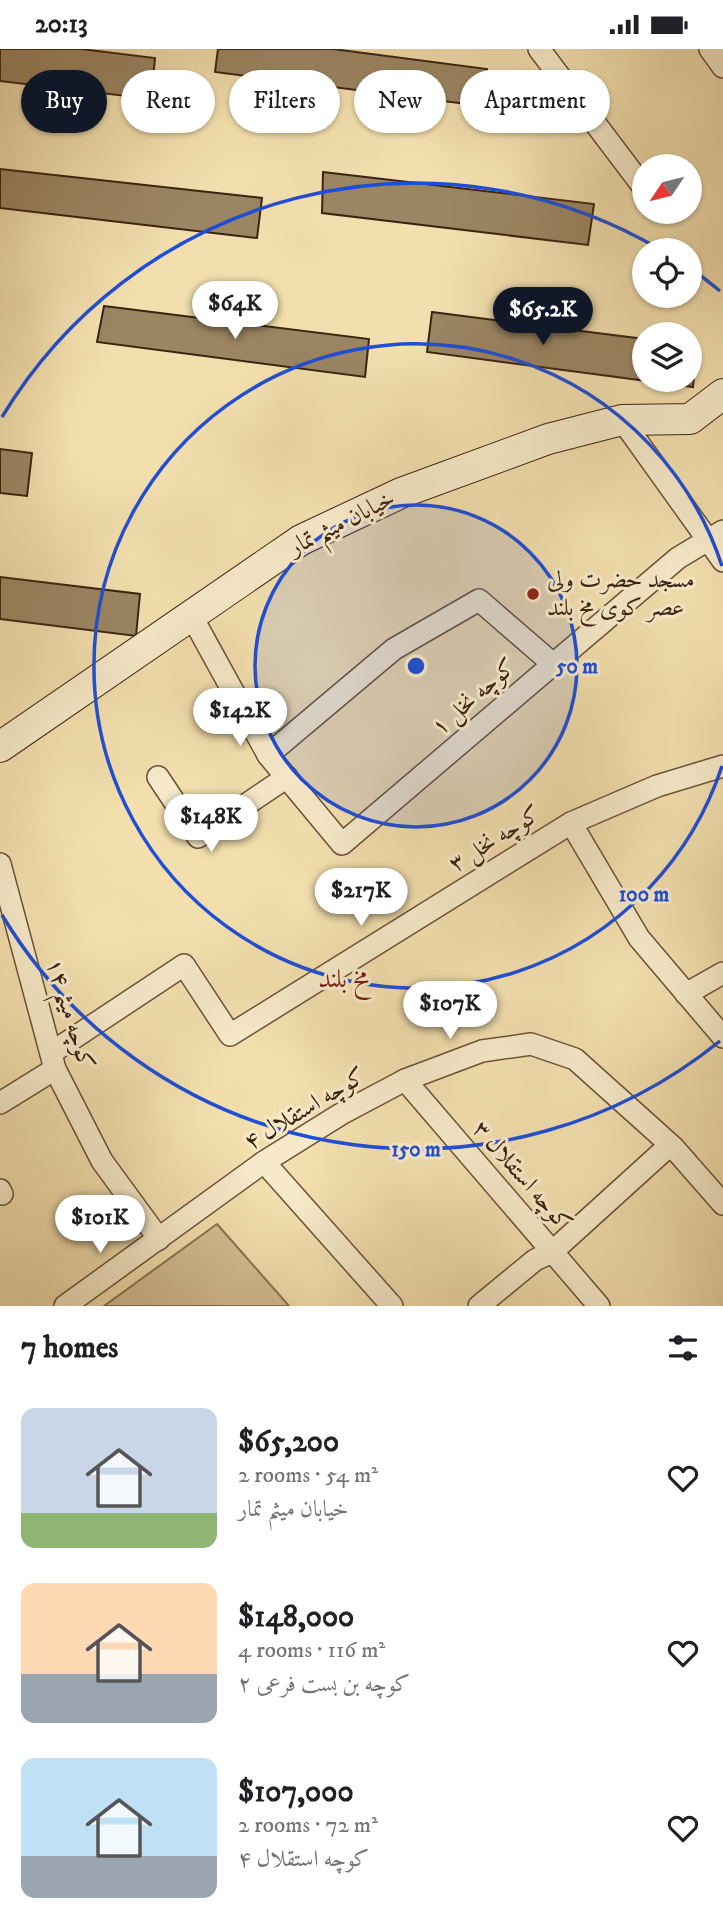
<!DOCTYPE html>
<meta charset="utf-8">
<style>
:root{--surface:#fff;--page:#f6f6f6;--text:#202124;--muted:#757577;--accent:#111827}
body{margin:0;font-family:"IM FELL DW Pica",Amiri,serif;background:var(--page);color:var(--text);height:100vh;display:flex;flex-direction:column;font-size:26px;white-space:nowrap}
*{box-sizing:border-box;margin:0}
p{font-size:23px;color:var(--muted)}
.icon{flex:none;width:38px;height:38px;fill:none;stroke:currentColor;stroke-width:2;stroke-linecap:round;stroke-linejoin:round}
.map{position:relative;height:1257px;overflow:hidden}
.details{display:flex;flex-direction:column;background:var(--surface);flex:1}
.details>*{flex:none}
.top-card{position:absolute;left:21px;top:21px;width:682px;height:63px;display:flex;gap:14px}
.needle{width:46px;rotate:235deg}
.tools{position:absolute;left:632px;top:105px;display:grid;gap:14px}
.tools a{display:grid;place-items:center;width:70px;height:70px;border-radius:50%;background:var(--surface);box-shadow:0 2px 5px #0004;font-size:35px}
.price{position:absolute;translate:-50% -60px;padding:0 16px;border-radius:24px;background:#fff;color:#222;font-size:23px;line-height:46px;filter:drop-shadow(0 2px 4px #0008)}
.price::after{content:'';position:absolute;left:50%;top:42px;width:21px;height:16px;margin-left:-10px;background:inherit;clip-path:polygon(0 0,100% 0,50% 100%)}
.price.active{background:var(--accent);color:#fff}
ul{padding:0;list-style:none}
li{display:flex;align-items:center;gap:21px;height:175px;padding:0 21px}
li span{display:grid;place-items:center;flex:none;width:196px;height:140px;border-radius:14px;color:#555}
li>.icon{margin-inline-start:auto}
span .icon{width:84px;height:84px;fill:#fffc;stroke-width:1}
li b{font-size:30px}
h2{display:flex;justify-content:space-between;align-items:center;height:84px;padding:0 21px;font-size:30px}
.tag{padding:0 24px;border-radius:32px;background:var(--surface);box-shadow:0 2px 5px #0004;font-size:24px;line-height:63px}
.tag.active{background:var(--accent);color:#fff}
.status{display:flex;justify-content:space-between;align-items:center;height:49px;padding:0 35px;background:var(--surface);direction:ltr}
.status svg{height:19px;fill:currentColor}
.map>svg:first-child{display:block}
</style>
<div class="status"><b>20:13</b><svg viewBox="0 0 49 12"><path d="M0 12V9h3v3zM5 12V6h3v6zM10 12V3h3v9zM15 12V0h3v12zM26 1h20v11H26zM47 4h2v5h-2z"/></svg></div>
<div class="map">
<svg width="723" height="1257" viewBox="0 0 723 1257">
<rect width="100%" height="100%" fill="#f3dfae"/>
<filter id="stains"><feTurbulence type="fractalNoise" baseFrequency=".00286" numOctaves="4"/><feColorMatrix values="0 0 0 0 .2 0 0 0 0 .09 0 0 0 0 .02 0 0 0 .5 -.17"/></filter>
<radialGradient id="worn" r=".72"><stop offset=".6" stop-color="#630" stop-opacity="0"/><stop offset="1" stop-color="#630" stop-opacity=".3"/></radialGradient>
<!-- green -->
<polygon fill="#d4bf93" stroke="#887152" stroke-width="2" points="217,1175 289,1257 104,1257"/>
<!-- building -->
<g fill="#9b8563" stroke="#3b2311" stroke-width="2">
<polygon points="0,0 81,0 155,9 151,50 0,32"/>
<polygon points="218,0 333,0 487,20 482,57 215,23"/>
<polygon points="0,120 262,149 257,189 0,159"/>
<polygon points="323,123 594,155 588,196 322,164"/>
<polygon points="104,257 369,290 365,328 97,293"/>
<polygon points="432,263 644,290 644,331 690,331 690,296 697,297 693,338 427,303"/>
<polygon points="0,400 32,404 27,447 0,444"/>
<polygon points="0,528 140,545 136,587 0,570"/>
</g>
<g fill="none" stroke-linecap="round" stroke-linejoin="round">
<defs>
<g id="street">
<polyline points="539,0 644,139"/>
<polyline points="710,0 723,18"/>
<polyline points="622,371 723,512"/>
<polyline points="191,566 268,706 342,795 678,509 723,482"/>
<polyline points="268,706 394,600 479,551 553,615"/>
<polyline points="158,728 198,788 287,728"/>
<polyline points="571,774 639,889 723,988"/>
<polyline points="0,815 55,1020 102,1112 159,1190"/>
<polyline points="686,945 723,924"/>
<polyline points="51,1004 184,916 230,986 571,774 657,737 723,717"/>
<polyline points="405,1031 599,1257"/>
<polyline points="0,1054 55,1020"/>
<polyline points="264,1113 392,1257"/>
<polyline points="0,1141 2,1145"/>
<polyline points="65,1257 264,1113 341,1065 405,1031 482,1002 531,995 575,1010 673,1098 723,1155"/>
<polyline points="479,1257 535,1211 552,1203 670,1096"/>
</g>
<polyline id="secondary" points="0,698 301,491 401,444 548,390 622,371 690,370 723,345"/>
</defs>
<!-- street casing -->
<use href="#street" stroke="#695238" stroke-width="24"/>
<!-- secondary casing -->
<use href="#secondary" stroke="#3b2311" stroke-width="32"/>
<!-- street -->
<use href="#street" stroke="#f7eaca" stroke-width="21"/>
<!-- secondary -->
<use href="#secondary" stroke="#f7eaca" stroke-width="30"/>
</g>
<!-- distance rings -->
<circle cx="416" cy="617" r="161" fill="#1d4ed8" fill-opacity=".12"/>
<g fill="none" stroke="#1d4ed8" stroke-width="3.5">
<circle cx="416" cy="617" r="161"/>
<path d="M722 717A322 322 0 1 1 722 517"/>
<path d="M720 992A483 483 0 0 1 2 866M2 368A483 483 0 0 1 661 201M690 219A483 483 0 0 1 720 242"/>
</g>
<!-- markers -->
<circle fill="#8f2418" stroke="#f7eaca" stroke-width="2.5" cx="533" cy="545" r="7"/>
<g text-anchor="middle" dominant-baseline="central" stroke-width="6" stroke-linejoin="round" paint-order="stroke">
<!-- street labels -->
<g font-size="24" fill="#3b2311" stroke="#f7eaca">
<text transform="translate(342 474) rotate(-27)">خیابان میثم تمار</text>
<text transform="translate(474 648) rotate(-41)">کوچه نخل ۱</text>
<text transform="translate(495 790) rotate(-32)">کوچه نخل ۳</text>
<text transform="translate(70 965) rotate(73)">کوچه میثم ۱۴</text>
<text transform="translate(305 1060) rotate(-31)">کوچه استقلال ۴</text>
<text transform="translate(522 1127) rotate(49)">کوچه استقلال ۳</text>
</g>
<!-- poi labels -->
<g font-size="24" fill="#3b2311" stroke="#f7eaca" text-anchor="start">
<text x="547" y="531">مسجد حضرت ولی<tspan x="547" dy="28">عصر کوی مخ بلند</tspan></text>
</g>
<!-- neighbourhood labels -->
<g font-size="26" fill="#7a1f14" stroke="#f7eaca">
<text x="344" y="930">مخ بلند</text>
</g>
</g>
<circle cx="416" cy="617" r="10" fill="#1d4ed8" stroke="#f7eaca" stroke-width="3.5"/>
<g font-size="21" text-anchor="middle" font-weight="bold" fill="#1d4ed8" stroke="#f7eaca" stroke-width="6" stroke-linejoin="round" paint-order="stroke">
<text x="577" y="624">50 m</text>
<text x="644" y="852">100 m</text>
<text x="416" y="1107">150 m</text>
</g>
<rect width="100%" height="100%" filter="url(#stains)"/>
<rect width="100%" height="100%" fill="url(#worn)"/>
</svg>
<div class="tools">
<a><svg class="needle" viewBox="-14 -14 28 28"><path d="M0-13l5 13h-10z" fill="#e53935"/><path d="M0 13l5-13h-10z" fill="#757577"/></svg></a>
<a><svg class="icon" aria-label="locate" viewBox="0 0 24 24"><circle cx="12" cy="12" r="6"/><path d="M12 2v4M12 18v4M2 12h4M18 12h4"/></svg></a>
<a><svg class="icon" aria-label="layers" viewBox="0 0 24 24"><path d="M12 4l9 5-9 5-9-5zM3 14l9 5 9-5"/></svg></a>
</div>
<b class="price" style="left:235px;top:292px">$64K</b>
<b class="price active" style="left:543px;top:298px">$65.2K</b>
<b class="price" style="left:240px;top:699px">$142K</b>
<b class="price" style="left:211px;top:805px">$148K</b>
<b class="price" style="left:361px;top:879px">$217K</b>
<b class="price" style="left:450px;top:992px">$107K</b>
<b class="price" style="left:100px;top:1206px">$101K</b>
<div class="top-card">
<a class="tag active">Buy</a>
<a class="tag">Rent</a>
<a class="tag">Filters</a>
<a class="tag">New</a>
<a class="tag">Apartment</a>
</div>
</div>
<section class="details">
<h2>7 homes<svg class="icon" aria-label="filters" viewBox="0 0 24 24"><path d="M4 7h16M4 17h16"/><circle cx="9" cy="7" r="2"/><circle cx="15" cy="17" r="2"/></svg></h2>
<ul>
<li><span style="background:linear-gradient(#c9d6e8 75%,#8fb573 0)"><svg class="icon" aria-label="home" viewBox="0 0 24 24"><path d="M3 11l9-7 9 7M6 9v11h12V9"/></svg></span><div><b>$65,200</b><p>2 rooms · 54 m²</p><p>خیابان میثم تمار</p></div><svg class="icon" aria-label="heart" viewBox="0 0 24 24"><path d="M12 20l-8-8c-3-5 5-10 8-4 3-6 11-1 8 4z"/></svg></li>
<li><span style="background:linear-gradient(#ffd9b3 65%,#9aa5b1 0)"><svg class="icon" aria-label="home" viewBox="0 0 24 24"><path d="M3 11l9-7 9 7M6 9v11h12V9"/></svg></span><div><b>$148,000</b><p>4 rooms · 116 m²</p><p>کوچه بن بست فرعی ۲</p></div><svg class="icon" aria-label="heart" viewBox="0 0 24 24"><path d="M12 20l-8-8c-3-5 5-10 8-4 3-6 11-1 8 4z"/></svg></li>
<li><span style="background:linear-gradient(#bfe0f5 70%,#9aa5b1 0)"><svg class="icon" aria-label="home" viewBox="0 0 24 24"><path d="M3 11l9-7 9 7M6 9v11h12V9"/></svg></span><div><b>$107,000</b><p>2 rooms · 72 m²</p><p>کوچه استقلال ۴</p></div><svg class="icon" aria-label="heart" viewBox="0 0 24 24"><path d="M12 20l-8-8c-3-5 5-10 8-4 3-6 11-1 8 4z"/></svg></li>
</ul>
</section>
